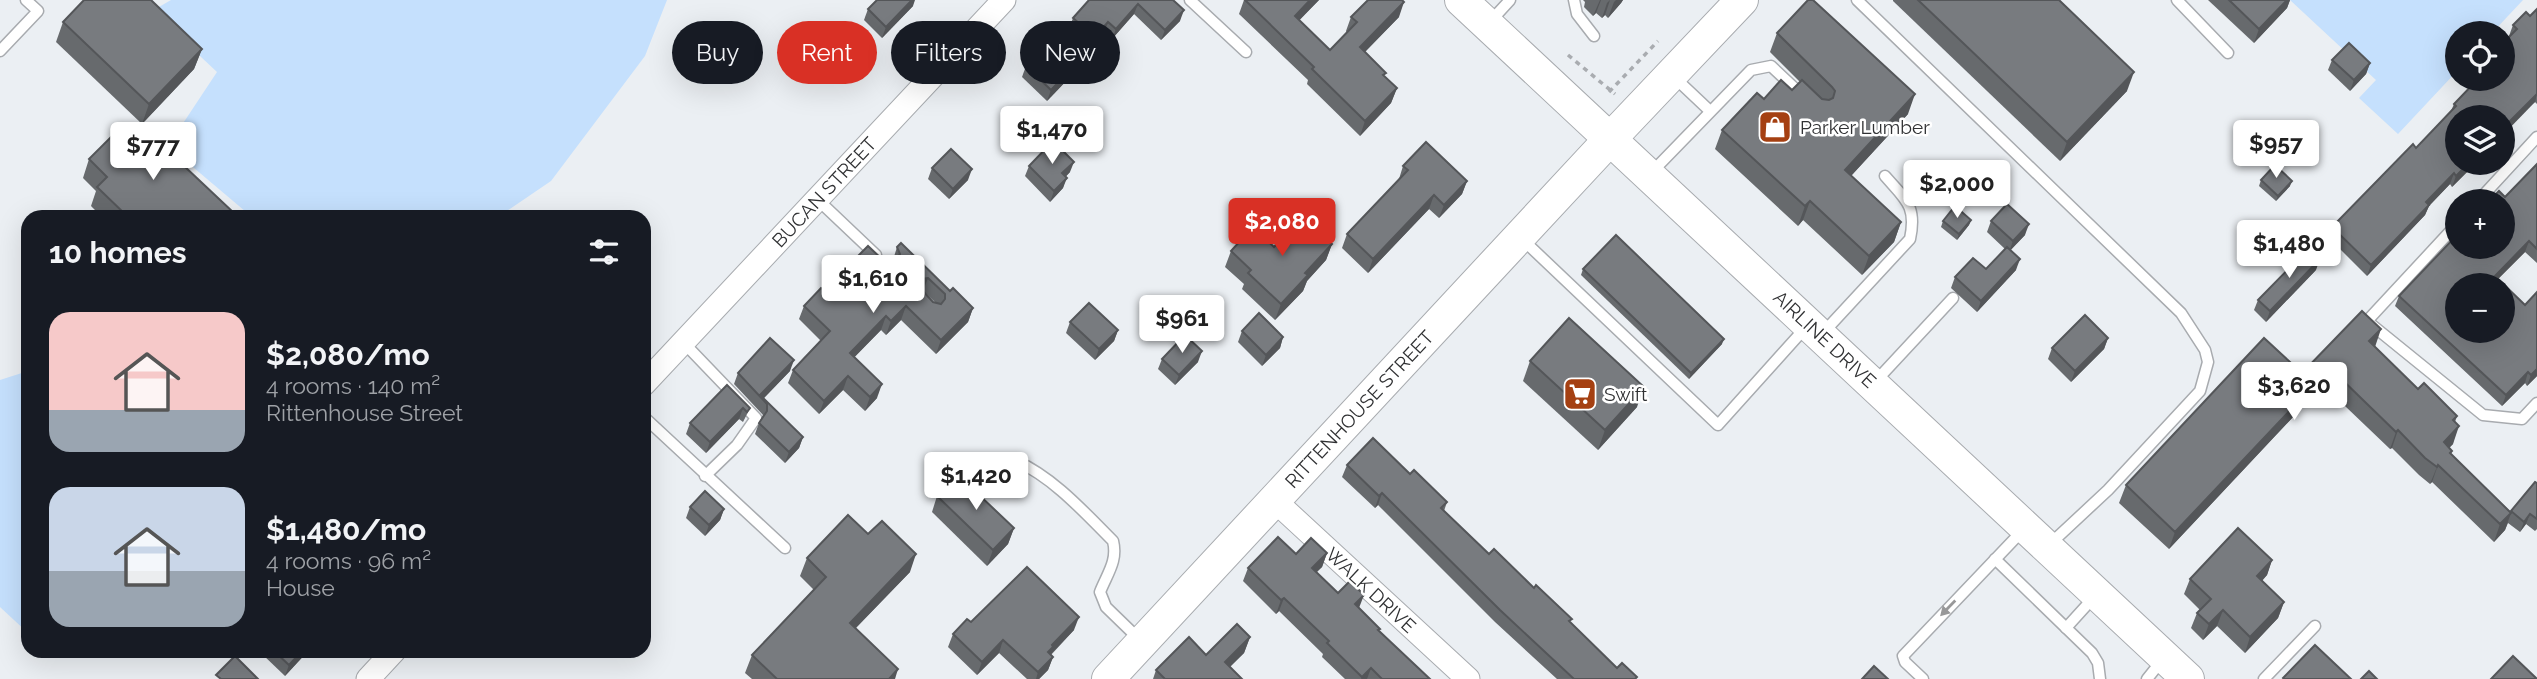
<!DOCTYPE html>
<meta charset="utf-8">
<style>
:root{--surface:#171b24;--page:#20242c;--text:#f1f3f6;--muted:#9ea1a6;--accent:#d93025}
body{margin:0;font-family:Raleway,sans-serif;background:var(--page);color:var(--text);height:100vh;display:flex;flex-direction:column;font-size:26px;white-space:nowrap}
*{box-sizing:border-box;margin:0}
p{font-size:23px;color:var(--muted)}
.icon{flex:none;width:38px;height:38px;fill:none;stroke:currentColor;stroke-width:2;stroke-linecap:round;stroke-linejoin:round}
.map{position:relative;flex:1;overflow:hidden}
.panel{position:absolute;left:21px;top:210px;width:630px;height:448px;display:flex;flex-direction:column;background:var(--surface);border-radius:21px;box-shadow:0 7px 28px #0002}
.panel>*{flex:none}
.hud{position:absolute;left:672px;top:21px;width:665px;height:63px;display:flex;gap:14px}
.fabs{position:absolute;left:2445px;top:21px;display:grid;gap:14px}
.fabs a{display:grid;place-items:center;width:70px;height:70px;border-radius:50%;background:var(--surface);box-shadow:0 7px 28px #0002;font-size:35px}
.price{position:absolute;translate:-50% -60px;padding:0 16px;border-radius:7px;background:#fff;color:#222;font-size:23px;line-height:46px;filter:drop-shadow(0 2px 4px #0008)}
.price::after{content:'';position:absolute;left:50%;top:42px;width:21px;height:16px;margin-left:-10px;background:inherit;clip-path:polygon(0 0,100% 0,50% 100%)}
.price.selected{background:var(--accent);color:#fff}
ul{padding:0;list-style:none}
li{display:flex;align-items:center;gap:21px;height:175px;padding:0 28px}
li span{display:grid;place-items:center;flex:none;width:196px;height:140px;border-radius:21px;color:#555}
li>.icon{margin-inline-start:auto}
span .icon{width:84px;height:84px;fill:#fffc;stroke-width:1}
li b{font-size:30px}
h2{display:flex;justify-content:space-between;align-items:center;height:84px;padding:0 28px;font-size:30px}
.tag{padding:0 24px;border-radius:32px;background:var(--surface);box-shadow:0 7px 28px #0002;font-size:24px;line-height:63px}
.tag.selected{background:var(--accent);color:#fff}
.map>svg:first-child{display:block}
</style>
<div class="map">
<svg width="2537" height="679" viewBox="0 0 2537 679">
<rect width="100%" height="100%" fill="#ebeff3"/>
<!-- green -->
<g fill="#c5e0fd">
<polygon points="171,0 667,0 645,56 551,181 498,217 252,217 168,146 217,72 152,11"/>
<polygon points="2290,0 2523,0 2492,33 2457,33 2457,71 2398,134 2359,98 2376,80"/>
<polygon points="28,371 28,633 0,607 0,380"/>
</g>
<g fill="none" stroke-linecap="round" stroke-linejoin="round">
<defs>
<g id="lane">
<polyline points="1190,0 1246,52"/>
<polyline points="1574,0 1577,14 1594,36"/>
<polyline points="1857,0 2181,313 2205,350 2208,362 2200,391 2108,490 2049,545"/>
<polyline points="2177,0 2228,53"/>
<polyline points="1488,24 1510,0"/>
<polyline points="0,51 38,11 26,0"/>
<polyline points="1674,77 1710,111"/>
<polyline points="1651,173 1751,70 1771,66 1805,98"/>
<polyline points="817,199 876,255"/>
<polyline points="2478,201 2537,137"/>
<polyline points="2457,224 2367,321 2483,415 2522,419 2537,403"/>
<polyline points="1522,239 1718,425 1807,326"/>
<path d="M1823 333 1910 239C1917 206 1906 200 1885 176"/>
<polyline points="683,342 756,418 737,445 705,476"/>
<polyline points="1874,383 1953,298"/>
<polyline points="644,417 785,548"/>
<path d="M1016 461C1053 477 1085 513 1113 541 1118 561 1107 574 1100 592L1106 607 1140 640"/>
<polyline points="1995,559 2092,653 2098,663 2100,679"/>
<polyline points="2066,628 2095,596"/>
<polyline points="1923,679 1905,662 1903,656 2025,528"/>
<polyline points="2147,679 2163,659"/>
<polyline points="2264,679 2315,626"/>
</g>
<g id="street">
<polyline points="644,384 1004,0"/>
<polyline points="1274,500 1468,679"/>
<polyline points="368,679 394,651"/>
</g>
<g id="secondary">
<polyline points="1461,0 2188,679"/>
<polyline points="1108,679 1611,138 1742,0"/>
</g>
</defs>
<!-- lane casing -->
<use href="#lane" stroke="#a8abaf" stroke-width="13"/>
<!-- street casing -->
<use href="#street" stroke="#a8abaf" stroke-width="25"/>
<!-- secondary casing -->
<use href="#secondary" stroke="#a8abaf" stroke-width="34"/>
<!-- path -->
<g stroke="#a9acb0" stroke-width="3.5" stroke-dasharray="5 5" stroke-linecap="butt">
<polyline points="1568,55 1615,94"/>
<polyline points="1609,92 1658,41"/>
</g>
<!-- lane -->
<use href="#lane" stroke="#fff" stroke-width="10"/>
<!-- street -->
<use href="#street" stroke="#fff" stroke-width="23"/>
<!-- secondary -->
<use href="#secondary" stroke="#fff" stroke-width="32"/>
</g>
<!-- wall -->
<g fill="#676a6d" fill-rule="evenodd">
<polygon points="1089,0 1173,0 1180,21 1161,40 1134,14 1112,39 1104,33 1091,48 1069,29 1073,18"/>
<polygon points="1244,0 1319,0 1299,20 1330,50 1347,33 1346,31 1351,17 1399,17 1365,52 1385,77 1397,88 1391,103 1360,136 1307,84 1308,80 1239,14"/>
<polygon points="1583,0 1623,0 1621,3 1608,18 1605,15 1602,18 1596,13 1593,16 1584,7 1585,2"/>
<polygon points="1893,0 2059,0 2127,91 2060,161 1893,1"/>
<polygon points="2208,0 2290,0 2287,8 2254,43"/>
<polygon points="913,6 882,38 864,20 868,9"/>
<polygon points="2537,9 2537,104 2535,102 2457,163 2476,163 2452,187 2450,184 2429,206 2425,215 2367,276 2328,237 2332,227 2416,148 2451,111 2454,104 2502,79 2509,36 2513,25 2530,16"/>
<polygon points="63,22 202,49 194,69 142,124 56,42"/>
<polygon points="1777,33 1908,114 1851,176 1901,222 1894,242 1862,275 1803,220 1798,226 1715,149 1722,130 1764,99 1792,90 1800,82 1770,52"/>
<polygon points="2332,60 2370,63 2366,74 2350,91 2328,70"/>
<polygon points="1026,66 1070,77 1047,101 1022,77"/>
<polygon points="136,146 234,213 232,217 102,217 91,206 96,191 83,178 89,159"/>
<polygon points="2537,164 2537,263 2525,252 2498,279 2537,376 2527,386 2525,383 2502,406 2395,306 2399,296 2505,197"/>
<polygon points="1029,166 1070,172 1066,176 1063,188 1050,202 1025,176"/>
<polygon points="1403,166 1467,181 1462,194 1439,218 1429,209 1368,273 1342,248 1347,234 1399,179"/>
<polygon points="932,168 968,180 949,199 928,179"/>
<polygon points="2261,180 2290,186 2276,201 2259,186"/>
<polygon points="1971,220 1969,225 1957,240 1941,227 1943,221"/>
<polygon points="1991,221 2025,235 2010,250 2016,270 1977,312 1951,288 1955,277 1986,269 2005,249 1987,232"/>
<polygon points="1332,244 1326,260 1307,281 1303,291 1275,320 1242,289 1244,284 1225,267 1231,251 1274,247"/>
<path d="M897 247 950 291 973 308 968 322 936 354 901 320 886 335 881 330 854 357 877 398 865 411 843 390 819 414 788 383 793 370 821 341 799 319 804 306 824 290 884 261 893 260ZM923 291 936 303 933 302Z"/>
<polygon points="1583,269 1722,344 1689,379 1581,275"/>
<polygon points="2316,270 2266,322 2254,310 2258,300"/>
<polygon points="1070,322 1118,330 1114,341 1095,360 1066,333"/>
<polygon points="1242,331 1283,337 1280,348 1262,366 1238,342"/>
<polygon points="2108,338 2104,349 2071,382 2048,359 2052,348"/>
<polygon points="2375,347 2418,389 2457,416 2455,422 2453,444 2449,448 2452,451 2451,454 2511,512 2537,483 2537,529 2535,531 2526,524 2520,532 2508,523 2505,530 2494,542 2432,482 2430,484 2419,475 2392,448 2390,449 2323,385 2169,549 2119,503 2126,485 2302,373"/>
<polygon points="1162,359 1198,362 1175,385 1158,369"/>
<polygon points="1530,361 1637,407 1598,450 1523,381"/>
<polygon points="790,371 763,399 803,437 799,448 785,463 755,434 759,423 763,415 734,384 738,373"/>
<polygon points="727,385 750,408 743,422 739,419 706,453 686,434 690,423"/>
<polygon points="1347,465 1410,474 1447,502 1444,511 1489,554 1570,622 1617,668 1636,679 1557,679 1495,622 1378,505 1375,508 1342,477"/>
<polygon points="937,496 1014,528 1008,544 987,566 932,512"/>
<polygon points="690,507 724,509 720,520 705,536 686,518"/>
<polygon points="1327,553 1322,567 1316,572 1338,593 1359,609 1379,631 1430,679 1345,679 1322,657 1323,654 1279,611 1276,614 1243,581 1248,568 1296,554"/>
<polygon points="807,558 910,572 855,629 895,679 752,679 745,673 752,655 814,590 800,576"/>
<polygon points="2272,560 2267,575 2262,581 2284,602 2278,618 2245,653 2217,626 2203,640 2191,628 2197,613 2200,610 2184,594 2190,579"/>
<polygon points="971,622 1074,630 1051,655 1053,657 1048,670 1039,679 1027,679 999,653 977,675 948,647 953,634"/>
<polygon points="1250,637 1244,653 1230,667 1242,679 1153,679 1156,670 1206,655"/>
<polygon points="262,651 308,651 285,676 261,653"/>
</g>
<!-- shaded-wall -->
<g fill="#545659">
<polygon points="912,0 915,0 913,6 882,38 886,27"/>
<polygon points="1310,0 1319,0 1290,30 1295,16"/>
<polygon points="1600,0 1601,0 1596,13 1593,16"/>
<polygon points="1610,0 1605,15 1602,18 1607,3"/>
<polygon points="1616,0 1623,0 1621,3 1608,18 1614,2"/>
<polygon points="2287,0 2290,0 2287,8 2254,43 2259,29"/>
<polygon points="1404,2 1399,17 1355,62 1360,47"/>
<polygon points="1138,4 1134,14 1112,39 1116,29"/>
<polygon points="1184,10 1180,21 1161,40 1165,30"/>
<polygon points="1108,22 1104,33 1091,48 1095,37"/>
<polygon points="202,49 194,69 142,124 149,104"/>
<polygon points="2370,63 2366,74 2350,91 2354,80"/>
<polygon points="1074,66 1070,77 1047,101 1051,90"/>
<polygon points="2134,72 2127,91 2060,161 2067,142"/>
<polygon points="1397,88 1391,103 1360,136 1365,121"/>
<polygon points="1915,94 1908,114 1838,190 1845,170"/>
<polygon points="2537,94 2535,102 2502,136 2502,129"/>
<polygon points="1074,162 1070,172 1059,184 1062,173"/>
<polygon points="2469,163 2476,163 2452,187 2456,176"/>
<polygon points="972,169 968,180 949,199 953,189"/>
<polygon points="2454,173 2450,184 2429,206 2425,215 2367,276 2371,265 2426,202"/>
<polygon points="1067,178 1063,188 1050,202 1054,191"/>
<polygon points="1467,181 1462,194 1439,218 1444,205"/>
<polygon points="2292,181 2290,186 2276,201 2278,196"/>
<polygon points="1434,195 1429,209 1368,273 1373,259"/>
<polygon points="1810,201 1803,220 1798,226 1805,206"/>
<polygon points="1971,220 1969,225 1957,240 1959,234"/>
<polygon points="1901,222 1894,242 1862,275 1869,256"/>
<polygon points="2029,224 2025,235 2009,252 2013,241"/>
<polygon points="2529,241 2525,252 2492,285 2495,276"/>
<polygon points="1332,244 1326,260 1307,281 1303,291 1275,320 1281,304 1305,273"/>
<polygon points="2020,259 2016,270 1977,312 1981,301"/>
<polygon points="2320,259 2316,270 2266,322 2270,311"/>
<polygon points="928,278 923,291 917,293 922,279"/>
<polygon points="906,306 901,320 886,335 891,321"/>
<polygon points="973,308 968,322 936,354 941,340"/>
<polygon points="886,316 881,330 845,367 850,353"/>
<polygon points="2381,329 2375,347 2369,341"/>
<polygon points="1118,330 1114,341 1095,360 1099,349"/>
<polygon points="1283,337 1280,348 1262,366 1266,355"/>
<polygon points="2108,338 2104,349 2071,382 2075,371"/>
<polygon points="1724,339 1722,344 1689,379 1691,373"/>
<polygon points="1202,351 1198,362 1175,385 1179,375"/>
<polygon points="794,360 790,371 763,399 760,396"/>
<polygon points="2330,368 2323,385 2169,549 2175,532"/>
<polygon points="2537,369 2537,376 2527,386 2531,375"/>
<polygon points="2528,372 2525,383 2502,406 2506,395"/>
<polygon points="848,376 843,390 819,414 824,401"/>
<polygon points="882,384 877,398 865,411 870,397"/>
<polygon points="1644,387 1637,407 1598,450 1605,430"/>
<polygon points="743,408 739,419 706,453 710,442"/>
<polygon points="2459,426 2453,444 2437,460 2444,442"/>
<polygon points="2398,430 2392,448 2390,449 2396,432"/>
<polygon points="803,437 799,448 785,463 789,452"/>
<polygon points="2438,465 2432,482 2430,484 2437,467"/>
<polygon points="1382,493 1378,505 1375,508 1379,496"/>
<polygon points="724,509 720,520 705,536 709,525"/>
<polygon points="2511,513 2505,530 2494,542 2500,524"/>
<polygon points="2530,514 2526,524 2520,532 2524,522"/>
<polygon points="1014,528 1008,544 987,566 993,550"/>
<polygon points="1327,553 1322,567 1307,582 1312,568"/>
<polygon points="916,554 910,572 843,641 850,623"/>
<polygon points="2272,560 2267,575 2251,592 2257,576"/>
<polygon points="1364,595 1359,608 1355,604"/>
<polygon points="1284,598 1279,611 1276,614 1281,600"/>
<polygon points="2284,602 2278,618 2245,653 2250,637"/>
<polygon points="2223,610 2217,626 2203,640 2209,624"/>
<polygon points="1079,617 1074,630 1050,655 1048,652 1052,645"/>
<polygon points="1250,637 1244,653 1219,677 1225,662"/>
<polygon points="1003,640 999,653 977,675 982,662"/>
<polygon points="302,651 308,651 285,676 289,665"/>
<polygon points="1053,657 1048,670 1039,679 1036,679 1038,672"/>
<polygon points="1371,668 1367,679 1361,679 1362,677"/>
<polygon points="898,669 895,679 889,679"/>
</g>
<!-- building -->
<g fill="#787b7f" stroke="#545659" stroke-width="2" fill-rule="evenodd">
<polygon points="84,0 151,0 202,49 149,104 63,22"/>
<polygon points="877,0 912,0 886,27 868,9"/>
<polygon points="1089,0 1173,0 1184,10 1165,30 1138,4 1116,29 1108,22 1095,37 1073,18"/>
<polygon points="1245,0 1310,0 1295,16 1330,50 1357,22 1351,17 1368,0 1402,0 1404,2 1360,47 1386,73 1383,75 1397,88 1365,121 1312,69 1314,67"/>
<polygon points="1808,0 1813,0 1915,94 1845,170 1901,222 1869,256 1810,201 1805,206 1722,130 1757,93 1764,99 1781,80 1792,90 1802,80 1822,99 1829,100 1833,98 1835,91 1832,87 1777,33"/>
<polygon points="1918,0 2059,0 2134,72 2067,142"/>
<polygon points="2229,0 2287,0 2259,29"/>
<polygon points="2537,9 2537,94 2502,129 2502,117 2457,117 2457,163 2469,163 2456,176 2454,173 2426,202 2429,205 2371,265 2332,227 2413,144 2416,148 2456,106 2454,104 2478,79 2502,79 2502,44 2517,29 2513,25 2526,12 2530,16"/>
<polygon points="1049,42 1074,66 1051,90 1026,66"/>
<polygon points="2349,43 2370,63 2354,80 2332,60"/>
<polygon points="118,130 136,146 149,133 234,213 230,217 128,217 97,187 107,177 89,159"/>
<polygon points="1053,141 1074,162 1062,173 1067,178 1054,191 1029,166"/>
<polygon points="1426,142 1467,181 1444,205 1434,195 1373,259 1347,234 1408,170 1403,166"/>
<polygon points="951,149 972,169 953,189 932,168"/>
<path d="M2537 164V249L2529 241 2495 276 2525 305 2537 292V369L2531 375 2528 372 2506 395 2399 296 2457 235V247H2502V201H2489L2499 191 2505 197ZM2457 285H2502V331H2457Z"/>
<polygon points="2275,165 2292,181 2278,196 2261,180"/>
<polygon points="2007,204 2029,224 2013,241 1991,221"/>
<polygon points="1955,206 1971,220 1959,234 1943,221"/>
<polygon points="1303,216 1332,244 1305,273 1308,275 1281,304 1248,273 1251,270 1231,251 1253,227 1274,247"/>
<polygon points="1616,235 1724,339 1691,373 1583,269"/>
<path d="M901 243 950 291 953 288 973 308 941 340 906 306 891 321 886 316 850 353 882 384 870 397 848 376 824 401 793 370 830 331 804 306 821 288 824 290 868 246 884 261 886 258 891 260 897 258 900 254 897 247ZM928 278 945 294V299L941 304 933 302 920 288 922 279Z"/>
<polygon points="2007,247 2020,259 1981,301 1955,277 1973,258 1986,269"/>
<polygon points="2309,248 2320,259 2270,311 2258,300"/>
<polygon points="1089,303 1118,330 1099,349 1070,322"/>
<polygon points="2362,311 2381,329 2369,341 2418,389 2424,383 2457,416 2453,420 2459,426 2444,442 2452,451 2450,453 2511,513 2500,524 2438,465 2437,467 2425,458 2398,430 2396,432 2330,368 2175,532 2126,485 2264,338 2302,373"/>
<polygon points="1259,313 1283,337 1266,355 1242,331"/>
<polygon points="2085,315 2108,338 2075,371 2052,348"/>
<polygon points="1569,318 1644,387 1605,430 1530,361"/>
<polygon points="1185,335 1202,351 1179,375 1162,359"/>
<polygon points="770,338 794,360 760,395 803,437 789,452 759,423 767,411 767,404 738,373"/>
<polygon points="727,385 750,408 747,412 743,408 710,442 690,423"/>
<polygon points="1373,438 1410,474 1414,470 1447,502 1441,508 1489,554 1494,549 1534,588 1536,585 1572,619 1569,621 1617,668 1622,663 1637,677 1635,679 1574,679 1500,610 1382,493 1379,496 1347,465"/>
<polygon points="958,475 1014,528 993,550 937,496"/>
<polygon points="2535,482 2537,483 2537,519 2530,514 2524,522 2511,511"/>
<polygon points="705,491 724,509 709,525 690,507"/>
<polygon points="848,515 868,534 882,521 916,554 850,623 898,669 889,679 777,679 752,655 826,577 807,558"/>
<polygon points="2238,528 2272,560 2257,576 2284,602 2250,637 2223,610 2209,624 2197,613 2211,599 2190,579"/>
<polygon points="1278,537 1296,554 1311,538 1327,553 1312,568 1338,593 1350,581 1364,595 1355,604 1380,629 1378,630 1430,679 1382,679 1371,668 1362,677 1327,643 1329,641 1284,598 1281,600 1248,568"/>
<polygon points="1027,567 1079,617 1052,645 1053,647 1048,652 1053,657 1038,672 1003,640 982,662 953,634 967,619 971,622"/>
<polygon points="1237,624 1250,637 1225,662 1242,679 1165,679 1156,670 1189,637 1206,655"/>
<polygon points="2315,645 2351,679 2284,679 2283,678"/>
<polygon points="274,651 302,651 289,665"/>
<polygon points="235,656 258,679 221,679 216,675"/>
<polygon points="2513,656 2537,679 2491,679"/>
<polygon points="1874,666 1888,679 1862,679"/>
<polygon points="2369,671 2377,679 2361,679"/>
</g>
<!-- one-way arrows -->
<defs><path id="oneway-solid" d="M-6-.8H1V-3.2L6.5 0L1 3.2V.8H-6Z" transform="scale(1.75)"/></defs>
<use fill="#989899" href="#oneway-solid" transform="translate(1948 608) rotate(134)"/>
<!-- icons -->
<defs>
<symbol id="shop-square" viewBox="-11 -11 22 22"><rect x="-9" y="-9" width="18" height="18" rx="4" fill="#a54012" stroke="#fff"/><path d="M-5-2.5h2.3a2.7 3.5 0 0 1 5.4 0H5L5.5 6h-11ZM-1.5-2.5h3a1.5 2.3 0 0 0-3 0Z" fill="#fff"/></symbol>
<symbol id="supermarket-square" viewBox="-11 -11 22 22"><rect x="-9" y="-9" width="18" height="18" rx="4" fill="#a54012" stroke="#fff"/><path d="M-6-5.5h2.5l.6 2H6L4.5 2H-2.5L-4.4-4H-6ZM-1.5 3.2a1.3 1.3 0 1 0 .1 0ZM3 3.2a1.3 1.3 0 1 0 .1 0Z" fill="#fff"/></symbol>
</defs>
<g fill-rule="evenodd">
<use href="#shop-square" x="1756" y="108" width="38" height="38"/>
<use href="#supermarket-square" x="1561" y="375" width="38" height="38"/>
</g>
<g text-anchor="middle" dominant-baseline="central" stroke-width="5" stroke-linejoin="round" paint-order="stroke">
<!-- poi labels -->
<g font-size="19" fill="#303133" stroke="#fff" text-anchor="start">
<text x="1800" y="127">Parker Lumber</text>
<text x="1604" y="394">Swift</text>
</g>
<!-- street labels -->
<g font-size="19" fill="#303133" stroke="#fff">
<text transform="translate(824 192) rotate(-47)">BUCAN STREET</text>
<text transform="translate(1825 339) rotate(43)">AIRLINE DRIVE</text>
<text transform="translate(1359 409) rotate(-47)">RITTENHOUSE STREET</text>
<text transform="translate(1371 590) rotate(43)">WALK DRIVE</text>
</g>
</g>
</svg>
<div class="fabs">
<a><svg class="icon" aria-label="locate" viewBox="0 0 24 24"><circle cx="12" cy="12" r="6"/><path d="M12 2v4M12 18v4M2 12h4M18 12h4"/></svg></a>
<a><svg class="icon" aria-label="layers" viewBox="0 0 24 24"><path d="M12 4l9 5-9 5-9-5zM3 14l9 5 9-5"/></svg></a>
<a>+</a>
<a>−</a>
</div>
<b class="price" style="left:1052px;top:166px">$1,470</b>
<b class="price" style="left:2276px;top:180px">$957</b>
<b class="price" style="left:153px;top:182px">$777</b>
<b class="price" style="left:1957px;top:220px">$2,000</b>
<b class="price selected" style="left:1282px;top:258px">$2,080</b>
<b class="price" style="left:2289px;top:280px">$1,480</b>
<b class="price" style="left:873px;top:315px">$1,610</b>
<b class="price" style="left:1182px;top:355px">$961</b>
<b class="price" style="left:2294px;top:422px">$3,620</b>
<b class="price" style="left:976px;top:512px">$1,420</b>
<div class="hud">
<a class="tag">Buy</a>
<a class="tag selected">Rent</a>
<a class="tag">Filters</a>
<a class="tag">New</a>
</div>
<section class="panel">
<h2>10 homes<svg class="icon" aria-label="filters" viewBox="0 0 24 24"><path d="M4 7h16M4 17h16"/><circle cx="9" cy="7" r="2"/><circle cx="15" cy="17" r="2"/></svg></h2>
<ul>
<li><span style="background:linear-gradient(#f6c9c9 70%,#9aa5b1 0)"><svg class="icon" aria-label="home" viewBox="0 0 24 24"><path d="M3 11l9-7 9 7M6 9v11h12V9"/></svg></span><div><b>$2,080/mo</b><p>4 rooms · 140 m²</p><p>Rittenhouse Street</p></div></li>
<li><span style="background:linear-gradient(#c9d6e8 60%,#9aa5b1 0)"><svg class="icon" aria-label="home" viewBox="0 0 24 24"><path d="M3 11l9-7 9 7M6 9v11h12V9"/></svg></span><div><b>$1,480/mo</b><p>4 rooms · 96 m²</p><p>House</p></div></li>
</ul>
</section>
</div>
